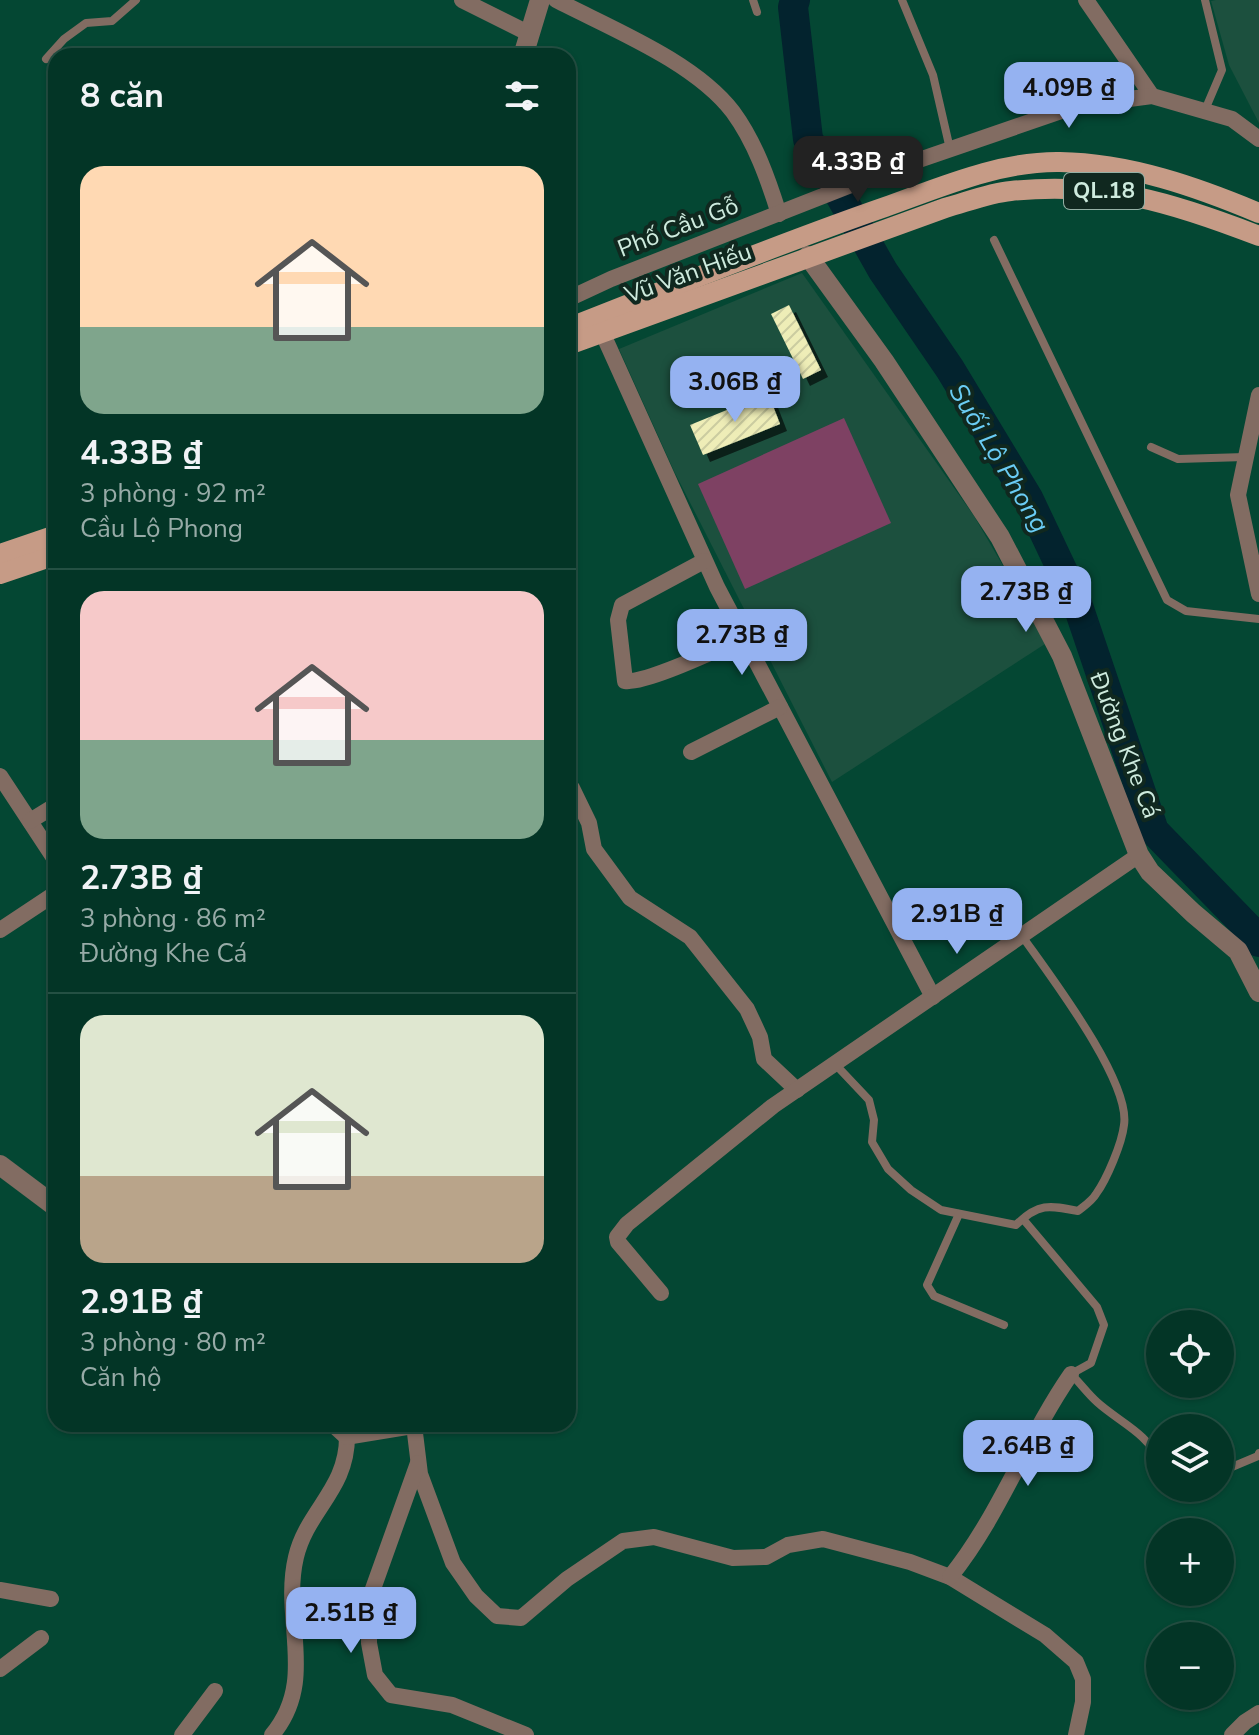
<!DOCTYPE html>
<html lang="vi">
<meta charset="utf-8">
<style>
:root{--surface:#033526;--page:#114032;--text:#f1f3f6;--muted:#97aba7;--line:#245043;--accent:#95b2f1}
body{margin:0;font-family:"Nunito Sans",sans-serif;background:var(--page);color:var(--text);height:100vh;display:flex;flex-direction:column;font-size:30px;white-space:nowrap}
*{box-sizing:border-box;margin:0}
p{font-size:26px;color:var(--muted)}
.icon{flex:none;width:44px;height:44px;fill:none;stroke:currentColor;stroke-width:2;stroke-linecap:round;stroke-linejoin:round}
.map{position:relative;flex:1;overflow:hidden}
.drawer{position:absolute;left:48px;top:48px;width:528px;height:1384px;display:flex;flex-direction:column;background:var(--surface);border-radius:24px;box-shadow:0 2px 6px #0004,0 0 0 2px var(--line)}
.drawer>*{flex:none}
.buttons{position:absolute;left:1146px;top:1310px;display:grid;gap:16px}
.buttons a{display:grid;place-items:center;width:88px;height:88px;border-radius:50%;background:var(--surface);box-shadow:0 2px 6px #0004,0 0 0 2px var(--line);font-size:40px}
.price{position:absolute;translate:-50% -68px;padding:0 18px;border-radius:16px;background:var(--accent);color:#111;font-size:26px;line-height:52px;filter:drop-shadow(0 2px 4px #0008)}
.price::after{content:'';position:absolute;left:50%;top:48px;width:24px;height:18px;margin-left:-12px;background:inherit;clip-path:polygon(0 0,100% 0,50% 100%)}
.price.current{background:#222;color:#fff}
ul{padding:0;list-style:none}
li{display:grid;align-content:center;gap:16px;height:424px;padding:0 32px}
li+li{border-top:2px solid var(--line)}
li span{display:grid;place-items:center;height:248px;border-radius:24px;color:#555}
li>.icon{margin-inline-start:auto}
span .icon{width:144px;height:144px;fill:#fffc;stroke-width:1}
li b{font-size:34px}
h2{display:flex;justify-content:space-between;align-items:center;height:96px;padding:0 32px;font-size:34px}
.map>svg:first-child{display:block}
</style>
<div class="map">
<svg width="1259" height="1735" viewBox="0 0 1259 1735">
<defs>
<pattern id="building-hatch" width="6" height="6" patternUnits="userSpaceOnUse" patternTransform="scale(2)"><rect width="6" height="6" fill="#eeedb7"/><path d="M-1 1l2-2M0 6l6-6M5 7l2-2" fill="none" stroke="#cbcca0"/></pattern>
<filter id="shadow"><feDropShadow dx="7" dy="7" stdDeviation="0" flood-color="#0009"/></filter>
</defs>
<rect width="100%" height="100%" fill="#044733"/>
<!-- built -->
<g fill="#1c503e">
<polygon points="1216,0 1259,0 1259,123 1229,65 1211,1"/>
<polygon points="802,273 974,516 1023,600 1045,644 832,782 674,471 619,349"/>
</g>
<!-- garden -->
<polygon fill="#7e4163" points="844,418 891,523 745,589 698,484"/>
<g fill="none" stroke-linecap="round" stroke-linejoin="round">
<!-- river -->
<polyline stroke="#03232e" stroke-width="30" points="795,0 793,7 808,139 883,271 950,369 1028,498 1075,597 1154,831 1254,934 1259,942"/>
</g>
<!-- building -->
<g fill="url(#building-hatch)" filter="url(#shadow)">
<polygon points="789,305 821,370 803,379 771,314"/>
<polygon points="768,393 780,424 703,455 690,425"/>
</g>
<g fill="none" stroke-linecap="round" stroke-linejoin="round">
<!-- service -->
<g stroke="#826c62" stroke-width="8">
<polyline points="753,0 757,12"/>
<polyline points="902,0 933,75 950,149"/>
<polyline points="46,59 64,39 86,23 112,21 136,0"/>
<polyline points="1205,110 1222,70 1205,0"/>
<polyline points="994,240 1167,600 1186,611 1259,619"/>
<polyline points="1151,447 1178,459 1245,457"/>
<path d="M835 1064 869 1100 874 1120 872 1142 888 1169 911 1190 941 1210 1016 1225C1038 1203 1049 1205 1078 1211 1084 1206 1092 1201 1096 1194 1107 1179 1122 1143 1124 1125 1131 1081 1048 973 1022 936"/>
<polyline points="959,1214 927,1285 934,1296 1004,1325"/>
<path d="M1023 1219 1097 1307 1104 1325 1091 1363 1071 1374C1080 1383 1088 1394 1097 1402 1119 1422 1148 1433 1160 1462"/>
<polyline points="1220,1472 1258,1456 1259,1453"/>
<polyline points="1170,1488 1171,1493 1183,1488"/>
</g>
<!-- minor -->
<g stroke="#826c62" stroke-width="16">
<polyline points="462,0 530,34"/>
<path d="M556 0C612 29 695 62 733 112 755 142 768 179 779 214"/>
<polyline points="1086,0 1152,96"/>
<polyline points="568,299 611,279 884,172 1076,106 1152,96 1232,119 1259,139"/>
<polyline points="602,332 717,587 933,997"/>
<polyline points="1259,395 1238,495 1259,594"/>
<path d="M704 561 622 605 618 620 625 681C646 684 720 648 744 638"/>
<polyline points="691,752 780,707"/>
<polyline points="0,776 56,861"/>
<polyline points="568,786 572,788 589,823 594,849 630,898 690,937 747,1009 760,1037 764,1059 797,1090"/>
<polyline points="30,821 56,805"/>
<polyline points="0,930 56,893"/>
<polyline points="661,1293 618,1242 617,1237 627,1224 773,1106 1139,855"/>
<polyline points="414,1425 420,1474 453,1563 476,1596 497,1616 521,1618 567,1579 623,1541 654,1537 733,1558 766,1557 788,1545 823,1539 910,1562 950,1577 1045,1635 1076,1662 1083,1679 1083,1702 1076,1735"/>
<polyline points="418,1463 369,1600 369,1643 375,1675 391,1695 452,1705 526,1735"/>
<path d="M950 1577C1000 1515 1026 1439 1071 1374"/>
<polyline points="0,1590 51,1599"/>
<polyline points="0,1669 41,1638"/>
<polyline points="182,1735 215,1691"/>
<path d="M272 1735C318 1680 281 1620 296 1557 307 1510 348 1489 347 1435"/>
<polyline points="1232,1735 1245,1722 1259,1713"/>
</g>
<!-- tertiary -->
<g stroke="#826c62" stroke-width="20">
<polyline points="523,56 540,0"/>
<polyline points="808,256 884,361 1000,537 1062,656 1139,855 1150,872 1193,913 1238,951 1259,992"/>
<polyline points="0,1165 56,1207"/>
<polyline points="335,1424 347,1435 414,1424"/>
</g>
<!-- primary -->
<g stroke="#c69b86" stroke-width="20">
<path d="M568 328C673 287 778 244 885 207 941 187 1000 161 1060 162 1129 163 1197 187 1259 213"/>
<path d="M568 345 945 208C967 202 989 193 1011 191 1104 181 1174 203 1259 236"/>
<polyline points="0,554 56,535"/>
<polyline points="0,574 56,555"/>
</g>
</g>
<g text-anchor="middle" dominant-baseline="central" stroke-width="8" stroke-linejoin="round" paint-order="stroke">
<!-- shield labels -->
<rect fill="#10281f" stroke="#95b0a5" stroke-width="2" x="1064" y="173" width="80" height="36" rx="6"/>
<g font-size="22" font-weight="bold" fill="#ceebde">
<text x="1104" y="191">QL.18</text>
</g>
<!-- street labels -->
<g font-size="24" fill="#ceebde" stroke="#10281f">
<text transform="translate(678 227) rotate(-21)">Phố Cầu Gỗ</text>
<text transform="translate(688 273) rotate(-20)">Vũ Văn Hiếu</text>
<text transform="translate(1125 745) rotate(69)">Đường Khe Cá</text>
</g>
<!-- water labels -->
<g font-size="26" font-style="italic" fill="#6accf4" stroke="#10281f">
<text transform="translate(999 458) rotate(59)">Suối Lộ Phong</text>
</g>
</g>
</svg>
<div class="buttons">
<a><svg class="icon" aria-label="locate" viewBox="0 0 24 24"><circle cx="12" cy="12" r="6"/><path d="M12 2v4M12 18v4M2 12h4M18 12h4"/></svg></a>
<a><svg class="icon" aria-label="layers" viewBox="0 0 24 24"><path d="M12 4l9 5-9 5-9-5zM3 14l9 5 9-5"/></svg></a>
<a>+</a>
<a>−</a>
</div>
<b class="price" style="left:1069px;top:130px">4.09B ₫</b>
<b class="price current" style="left:858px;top:204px">4.33B ₫</b>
<b class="price" style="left:735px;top:424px">3.06B ₫</b>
<b class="price" style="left:1026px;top:634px">2.73B ₫</b>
<b class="price" style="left:742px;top:677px">2.73B ₫</b>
<b class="price" style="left:957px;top:956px">2.91B ₫</b>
<b class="price" style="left:1028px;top:1488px">2.64B ₫</b>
<b class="price" style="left:351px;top:1655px">2.51B ₫</b>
<section class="drawer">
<h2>8 căn<svg class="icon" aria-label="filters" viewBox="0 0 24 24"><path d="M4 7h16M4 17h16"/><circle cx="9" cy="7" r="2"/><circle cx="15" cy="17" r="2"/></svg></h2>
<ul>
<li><span style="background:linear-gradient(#ffd9b3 65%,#7fa58c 0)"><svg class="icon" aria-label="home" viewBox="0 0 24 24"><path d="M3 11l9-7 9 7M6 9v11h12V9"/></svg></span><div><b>4.33B ₫</b><p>3 phòng · 92 m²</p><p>Cầu Lộ Phong</p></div></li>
<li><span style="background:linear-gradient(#f6c9c9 60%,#7fa58c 0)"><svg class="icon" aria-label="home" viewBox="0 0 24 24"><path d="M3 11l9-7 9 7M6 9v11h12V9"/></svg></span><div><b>2.73B ₫</b><p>3 phòng · 86 m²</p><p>Đường Khe Cá</p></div></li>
<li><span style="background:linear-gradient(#dfe7d0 65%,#b9a48a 0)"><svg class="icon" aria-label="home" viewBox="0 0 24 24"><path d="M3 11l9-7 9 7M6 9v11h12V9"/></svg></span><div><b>2.91B ₫</b><p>3 phòng · 80 m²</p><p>Căn hộ</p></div></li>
</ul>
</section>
</div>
